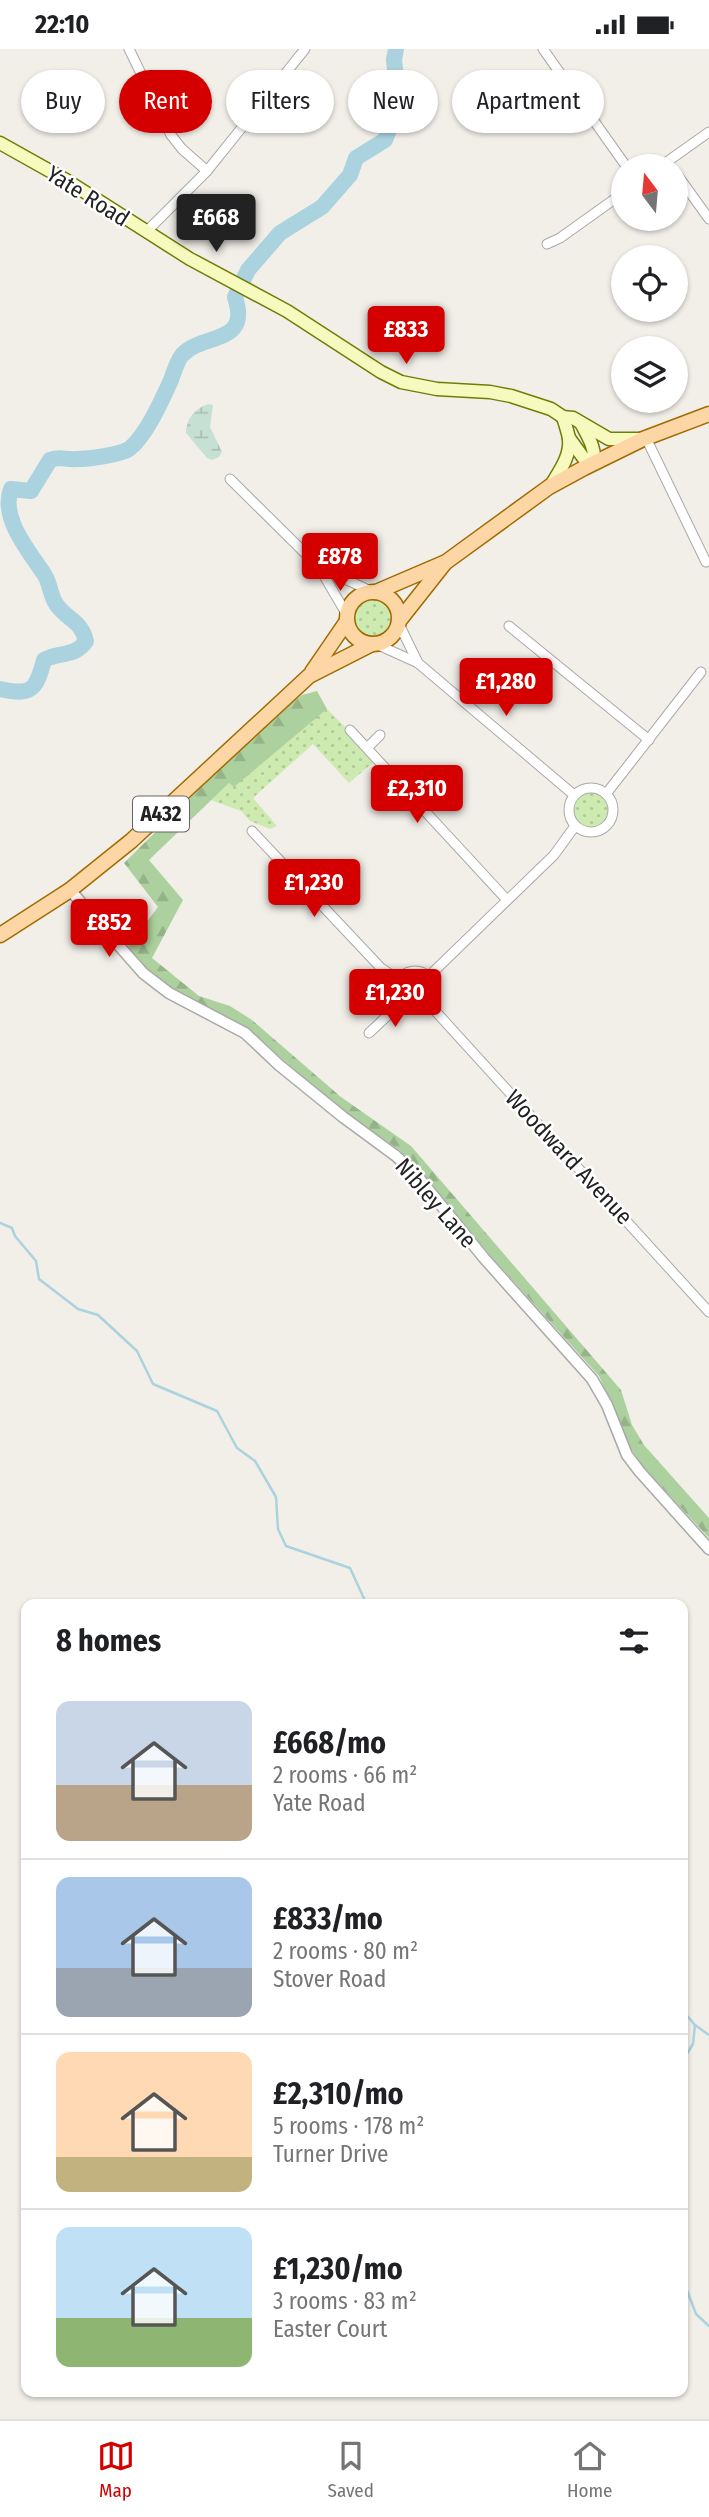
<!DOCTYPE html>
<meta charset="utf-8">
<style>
:root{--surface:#fff;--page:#f6f6f6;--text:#202124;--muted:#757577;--line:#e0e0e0;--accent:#d40000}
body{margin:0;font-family:"Fira Sans Condensed",sans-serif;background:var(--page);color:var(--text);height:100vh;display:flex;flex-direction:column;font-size:26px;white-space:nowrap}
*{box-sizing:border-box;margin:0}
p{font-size:23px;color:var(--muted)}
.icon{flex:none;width:38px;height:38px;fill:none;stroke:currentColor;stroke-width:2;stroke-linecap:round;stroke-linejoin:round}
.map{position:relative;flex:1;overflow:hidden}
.details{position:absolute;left:21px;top:1550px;width:667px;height:798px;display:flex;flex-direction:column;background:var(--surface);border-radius:14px;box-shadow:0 2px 5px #0004}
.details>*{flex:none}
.hud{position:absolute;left:21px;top:21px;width:668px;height:63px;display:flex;gap:14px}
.needle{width:46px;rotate:344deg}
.buttons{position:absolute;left:611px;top:105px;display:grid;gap:14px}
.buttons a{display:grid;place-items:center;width:77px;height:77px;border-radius:50%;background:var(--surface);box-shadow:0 2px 5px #0004;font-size:35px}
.price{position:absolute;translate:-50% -60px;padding:0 16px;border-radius:7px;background:var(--accent);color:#fff;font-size:23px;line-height:46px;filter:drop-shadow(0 2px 4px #0008)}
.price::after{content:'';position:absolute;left:50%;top:42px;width:21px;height:16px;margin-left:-10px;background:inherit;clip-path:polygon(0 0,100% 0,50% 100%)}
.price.selected{background:#222;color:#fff}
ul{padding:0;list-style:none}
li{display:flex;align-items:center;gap:21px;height:175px;padding:0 35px}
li+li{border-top:2px solid var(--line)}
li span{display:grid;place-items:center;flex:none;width:196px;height:140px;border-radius:14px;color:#555}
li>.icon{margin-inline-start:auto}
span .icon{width:84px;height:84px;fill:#fffc;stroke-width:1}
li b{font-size:30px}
h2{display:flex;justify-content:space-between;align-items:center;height:84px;padding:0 35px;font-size:30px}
.pill{padding:0 24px;border-radius:32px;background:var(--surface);box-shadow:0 2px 5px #0004;font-size:24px;line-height:63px}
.pill.selected{background:var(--accent);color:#fff}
.status{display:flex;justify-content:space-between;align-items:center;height:49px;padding:0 35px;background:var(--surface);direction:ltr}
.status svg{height:19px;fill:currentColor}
.tabs{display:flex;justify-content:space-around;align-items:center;height:98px;border-top:2px solid var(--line);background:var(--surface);font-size:19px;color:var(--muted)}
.tabs a{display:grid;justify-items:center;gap:4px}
.tabs .selected{color:var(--accent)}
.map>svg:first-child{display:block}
</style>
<div class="status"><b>22:10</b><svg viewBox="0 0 49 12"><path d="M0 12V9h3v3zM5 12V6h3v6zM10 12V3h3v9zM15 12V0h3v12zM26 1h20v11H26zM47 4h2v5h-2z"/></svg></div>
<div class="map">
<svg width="709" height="2370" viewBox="0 0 709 2370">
<defs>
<pattern id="grass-dots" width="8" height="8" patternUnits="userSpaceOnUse" patternTransform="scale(1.75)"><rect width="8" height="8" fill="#cdebb0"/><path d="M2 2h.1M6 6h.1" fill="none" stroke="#b0c997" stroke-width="1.8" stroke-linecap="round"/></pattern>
<pattern id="forest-firs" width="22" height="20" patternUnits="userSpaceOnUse" patternTransform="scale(1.75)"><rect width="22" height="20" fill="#add19e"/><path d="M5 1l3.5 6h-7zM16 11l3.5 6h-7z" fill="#95b388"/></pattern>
<pattern id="wetland-marsh" width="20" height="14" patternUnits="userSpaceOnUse" patternTransform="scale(1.75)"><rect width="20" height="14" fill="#c6e0d4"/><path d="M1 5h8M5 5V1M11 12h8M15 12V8" fill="none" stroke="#aac0b6"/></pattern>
</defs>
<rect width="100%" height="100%" fill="#f2efe9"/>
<!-- grass -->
<g fill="url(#grass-dots)">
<circle cx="373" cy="569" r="20"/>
<polygon points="327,660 377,710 349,734 313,695 253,749 277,777 270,780 250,772 241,762 211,751 229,734 234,737"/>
<circle cx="592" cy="762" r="18"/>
<circle cx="415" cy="941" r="14"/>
</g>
<!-- forest -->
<polygon fill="url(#forest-firs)" points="317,642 327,660 234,738 229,734 149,811 183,851 152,909 199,947 230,957 252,971 341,1048 411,1097 621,1341 632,1376 644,1396 709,1469 709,1489 645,1420 631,1400 599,1327 488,1204 421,1123 399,1101 334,1055 244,977 178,944 138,916 126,900 158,858 124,814 269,671 302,646"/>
<!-- wetland -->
<path fill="url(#wetland-marsh)" d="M208 355 213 356 210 378 222 403 219 408 212 411 207 409 186 384C186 369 195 360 208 355Z"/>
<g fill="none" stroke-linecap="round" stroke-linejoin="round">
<!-- stream -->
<g stroke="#aad3df" stroke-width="2.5">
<polyline points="0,1174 12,1179 15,1187 36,1212 39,1230 78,1260 98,1266 137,1302 153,1335 217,1362 237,1399 255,1412 276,1448 278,1480 286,1497 350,1519 367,1556"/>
<polyline points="682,1961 695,1976 693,1995 682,2013"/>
<polyline points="695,1976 709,1986"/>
<polyline points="682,2228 696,2265 709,2277"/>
</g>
<!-- river -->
<path stroke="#aad3df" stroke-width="16" d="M0 640C32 647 36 641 44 611 58 603 76 608 86 592 81 571 67 571 56 555 50 546 50 533 44 525 29 502 0 469 11 440L31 442 50 411C60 407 66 411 76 410 88 410 120 406 129 400 146 387 162 351 171 331 174 323 177 312 182 306 203 283 251 297 235 248L248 221 280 184 322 158 350 126 356 109 385 91 391 76 397 38 394 11 396 0"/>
<defs>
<g id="minor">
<polyline points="129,0 171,86 182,100 207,122"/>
<polyline points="543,0 626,117"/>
<polyline points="661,117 709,83"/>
<polyline points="676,124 709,170"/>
<polyline points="146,183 207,122 305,0"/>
<polyline points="547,195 560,189 623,144"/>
<polyline points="646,389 706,513"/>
<polyline points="230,430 319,518 347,566"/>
<polyline points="319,518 373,543"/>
<polyline points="399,575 418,614"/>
<polyline points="509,577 649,691"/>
<polyline points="376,595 418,614 574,746"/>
<polyline points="350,681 507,851"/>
<polyline points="367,699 380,686"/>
<circle cx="591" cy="761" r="22"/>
<polyline points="606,745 701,623"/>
<polyline points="252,782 381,919 399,931"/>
<circle cx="415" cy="941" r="19"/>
<polyline points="428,928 554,806 575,777"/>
<polyline points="428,954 709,1263"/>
<polyline points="369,984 401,954"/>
</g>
<polyline id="tertiary" points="70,841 143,924 169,944 245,984 279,1016 343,1068 396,1107 418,1128 484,1209 592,1330 607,1356 627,1406 640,1423 709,1500"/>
<g id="secondary">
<polyline points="0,94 66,131 190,210 287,262 381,323 401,333 437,340 490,343 511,347 551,360 563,368 573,369 609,390 639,390"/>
<path d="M569 389 585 411 593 414C597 400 587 386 581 374"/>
<path d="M550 438C558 424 571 408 569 390 568 383 565 375 563 368"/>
</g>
<g id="primary">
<circle cx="373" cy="569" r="26"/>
<polyline points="376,543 446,513 549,438 584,419 643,390 709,365"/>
<polyline points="399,572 444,515"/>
<polyline points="312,623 347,572"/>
<polyline points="0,886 70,841 131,792 309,627 372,595"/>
</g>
</defs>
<!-- minor casing -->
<use href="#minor" stroke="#a9a9a9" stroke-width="11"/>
<!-- tertiary casing -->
<use href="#tertiary" stroke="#a9a9a9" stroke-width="13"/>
<!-- secondary casing -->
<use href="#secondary" stroke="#707d05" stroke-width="15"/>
<!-- primary casing -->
<use href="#primary" stroke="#a06b00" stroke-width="17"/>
<!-- minor -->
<use href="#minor" stroke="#fff" stroke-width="9"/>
<!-- tertiary -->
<use href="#tertiary" stroke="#fff" stroke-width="10"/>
<!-- secondary -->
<use href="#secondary" stroke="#f7fabf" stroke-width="12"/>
<!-- primary -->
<use href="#primary" stroke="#fcd6a4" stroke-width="14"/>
</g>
<g text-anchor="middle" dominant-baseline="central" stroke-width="5" stroke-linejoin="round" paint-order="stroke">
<!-- shield labels -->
<rect fill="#fff" stroke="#646464" stroke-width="2" x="133" y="747.5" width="56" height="35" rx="5"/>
<g font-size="21" font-weight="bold" fill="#222">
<text x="161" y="765">A432</text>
</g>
<!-- street labels -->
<g font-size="23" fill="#222" stroke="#fff">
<text transform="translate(88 147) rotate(32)">Yate Road</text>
<text transform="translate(569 1108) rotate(47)">Woodward Avenue</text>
<text transform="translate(436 1154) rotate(49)">Nibley Lane</text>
</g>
</g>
</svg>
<div class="buttons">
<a><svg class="needle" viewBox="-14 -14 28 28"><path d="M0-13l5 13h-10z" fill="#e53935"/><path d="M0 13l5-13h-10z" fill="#757577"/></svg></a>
<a><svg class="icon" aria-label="locate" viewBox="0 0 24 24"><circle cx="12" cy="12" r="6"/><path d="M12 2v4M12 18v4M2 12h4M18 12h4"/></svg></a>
<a><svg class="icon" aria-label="layers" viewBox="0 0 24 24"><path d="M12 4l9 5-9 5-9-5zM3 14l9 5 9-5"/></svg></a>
</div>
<b class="price selected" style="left:216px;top:205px">£668</b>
<b class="price" style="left:406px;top:317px">£833</b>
<b class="price" style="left:340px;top:544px">£878</b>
<b class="price" style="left:506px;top:669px">£1,280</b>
<b class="price" style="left:417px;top:776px">£2,310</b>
<b class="price" style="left:314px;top:870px">£1,230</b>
<b class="price" style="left:109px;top:910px">£852</b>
<b class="price" style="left:395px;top:980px">£1,230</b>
<div class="hud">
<a class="pill">Buy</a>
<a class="pill selected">Rent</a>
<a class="pill">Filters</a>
<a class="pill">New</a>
<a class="pill">Apartment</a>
</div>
<section class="details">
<h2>8 homes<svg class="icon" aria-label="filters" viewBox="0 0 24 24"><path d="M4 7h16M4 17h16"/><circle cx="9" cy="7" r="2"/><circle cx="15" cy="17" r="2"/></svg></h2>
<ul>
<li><span style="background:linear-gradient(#c9d6e8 60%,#b9a48a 0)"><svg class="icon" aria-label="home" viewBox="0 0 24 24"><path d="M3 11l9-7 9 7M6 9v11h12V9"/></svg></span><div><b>£668/mo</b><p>2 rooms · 66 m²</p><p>Yate Road</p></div></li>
<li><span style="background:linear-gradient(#a9c7e8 65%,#9aa5b1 0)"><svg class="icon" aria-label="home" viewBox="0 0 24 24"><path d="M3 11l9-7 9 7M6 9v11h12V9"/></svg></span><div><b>£833/mo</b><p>2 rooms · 80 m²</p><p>Stover Road</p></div></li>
<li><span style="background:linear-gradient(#ffd9b3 75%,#c2b280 0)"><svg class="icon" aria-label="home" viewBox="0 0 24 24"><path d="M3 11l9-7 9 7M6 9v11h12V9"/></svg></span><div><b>£2,310/mo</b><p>5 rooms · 178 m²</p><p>Turner Drive</p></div></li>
<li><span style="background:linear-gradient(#bfe0f5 65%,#8fb573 0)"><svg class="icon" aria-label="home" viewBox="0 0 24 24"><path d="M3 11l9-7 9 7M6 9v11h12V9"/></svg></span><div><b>£1,230/mo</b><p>3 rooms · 83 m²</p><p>Easter Court</p></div></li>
</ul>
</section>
</div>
<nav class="tabs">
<a class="selected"><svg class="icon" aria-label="map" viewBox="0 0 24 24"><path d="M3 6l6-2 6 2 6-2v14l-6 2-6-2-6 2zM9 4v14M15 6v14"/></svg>Map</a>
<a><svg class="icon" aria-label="saved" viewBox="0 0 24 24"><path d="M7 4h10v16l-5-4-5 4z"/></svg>Saved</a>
<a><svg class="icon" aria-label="home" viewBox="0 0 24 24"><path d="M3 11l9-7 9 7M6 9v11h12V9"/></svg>Home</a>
</nav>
